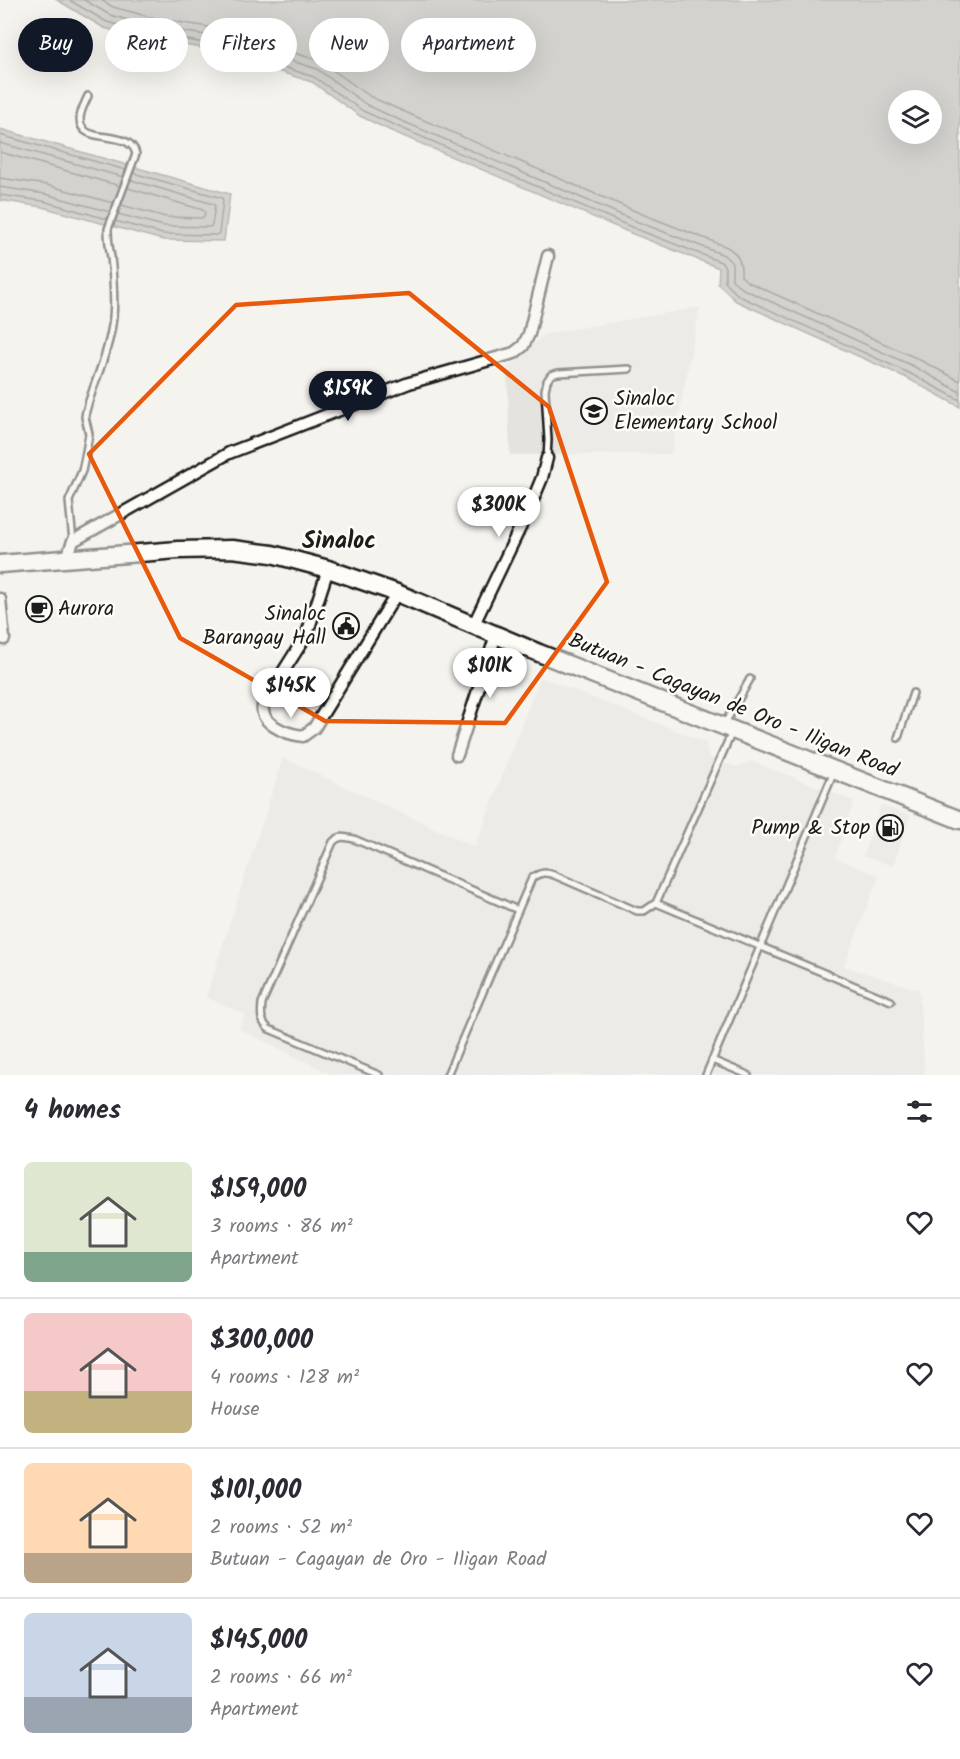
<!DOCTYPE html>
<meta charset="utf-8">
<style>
:root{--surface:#fff;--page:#f2f2f3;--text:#2b2b33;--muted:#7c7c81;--line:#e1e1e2;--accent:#111827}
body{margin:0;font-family:Kalam,sans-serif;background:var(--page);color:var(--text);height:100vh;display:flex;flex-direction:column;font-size:22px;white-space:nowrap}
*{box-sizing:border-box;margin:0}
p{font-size:20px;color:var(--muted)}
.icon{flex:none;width:33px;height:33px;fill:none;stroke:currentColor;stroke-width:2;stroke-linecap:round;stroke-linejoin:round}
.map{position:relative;height:1075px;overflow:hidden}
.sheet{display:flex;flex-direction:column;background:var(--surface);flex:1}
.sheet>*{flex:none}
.top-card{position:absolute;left:18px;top:18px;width:600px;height:54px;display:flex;gap:12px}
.tools{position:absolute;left:888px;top:90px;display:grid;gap:12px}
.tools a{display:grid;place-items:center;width:54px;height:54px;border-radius:50%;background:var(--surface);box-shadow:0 6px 24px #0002;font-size:30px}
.price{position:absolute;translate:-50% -51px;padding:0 14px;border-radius:21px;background:#fff;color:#222;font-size:20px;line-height:39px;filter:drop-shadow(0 2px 3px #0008)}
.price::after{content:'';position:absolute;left:50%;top:36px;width:18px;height:14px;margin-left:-9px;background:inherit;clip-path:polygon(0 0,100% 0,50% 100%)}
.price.on{background:var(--accent);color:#fff}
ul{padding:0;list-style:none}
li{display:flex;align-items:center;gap:18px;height:150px;padding:0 24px}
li+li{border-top:2px solid var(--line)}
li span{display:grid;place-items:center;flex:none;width:168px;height:120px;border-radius:9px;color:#555}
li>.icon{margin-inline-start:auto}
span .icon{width:72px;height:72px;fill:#fffc;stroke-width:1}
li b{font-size:26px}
h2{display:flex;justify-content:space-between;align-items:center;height:72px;padding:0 24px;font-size:26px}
.pill{padding:0 21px;border-radius:27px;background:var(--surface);box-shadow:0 6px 24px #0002;font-size:21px;line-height:54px}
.pill.on{background:var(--accent);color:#fff}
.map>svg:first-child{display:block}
</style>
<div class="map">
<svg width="960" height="1075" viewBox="0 0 960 1075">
<rect width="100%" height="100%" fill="#f4f3ee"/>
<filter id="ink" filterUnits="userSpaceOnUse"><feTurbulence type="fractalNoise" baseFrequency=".0167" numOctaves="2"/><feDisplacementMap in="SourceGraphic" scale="12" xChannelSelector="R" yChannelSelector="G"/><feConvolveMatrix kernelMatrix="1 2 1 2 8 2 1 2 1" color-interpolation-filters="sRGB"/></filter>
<g filter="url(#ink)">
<!-- built -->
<g fill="#e4e3de">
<polygon points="700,307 671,454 510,455 507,367 545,334"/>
<polygon points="540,677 705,742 709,758 737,767 751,761 854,801 835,858 879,876 844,966 919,990 925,1075 333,1075 239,1029 245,1015 206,997 283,758 475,847"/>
<polygon points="881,805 910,815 893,866 863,856"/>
</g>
<!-- water -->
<g fill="#abaaa6" stroke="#72716f" stroke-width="1.5" fill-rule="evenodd">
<path d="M57 0H960V407L907 378 736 301 718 284 719 268 633 234 389 130 360 116 312 82 209 49 150 40 104 28ZM898 100H932V134H898Z"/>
<polygon points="0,129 230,194 224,241 163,240 42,207 0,200"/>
</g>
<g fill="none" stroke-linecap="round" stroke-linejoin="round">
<!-- shore -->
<g stroke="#555553" stroke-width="1.5">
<polyline points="69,0 107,22 151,34 211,44 314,77 363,111 392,124 636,229 721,262 725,267 725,282 739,296 909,373 960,400"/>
<polyline points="84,0 110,15 153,27 213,36 317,69 367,105 395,118 638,222 724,255 732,263 732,280 743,289 913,366 960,392"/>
<path d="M101 0 113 7 154 18 215 28 320 61 371 97 398 109 642 214 727 247C739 254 742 263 741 276L748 282 916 358 960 381"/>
<polyline points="0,135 126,170"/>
<polyline points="0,143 123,177"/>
<polyline points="0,152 120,186"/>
<polyline points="0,178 47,185 113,203"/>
<polyline points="0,187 45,194 110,212"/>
<polyline points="0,195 43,201 107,219"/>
<polyline points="121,205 166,217 202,218 204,216 205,212 203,210 128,188"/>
<polyline points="118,214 164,226 210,227 212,225 215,206 213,204 131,180"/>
<polyline points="115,221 163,234 216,235 219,233 223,201 222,198 133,173"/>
</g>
<defs>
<g id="service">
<polyline points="547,458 548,440 545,390 547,381 551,375 558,373 629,369"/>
<path d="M73 541 69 501 82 471 86 452 89 434 85 417 86 411C95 379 110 350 113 317 115 298 113 276 111 257 109 247 108 239 108 229L136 154C130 127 80 147 80 119 80 111 85 103 88 96"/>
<polyline points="724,725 750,679"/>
<polyline points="732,732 656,903 891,1001"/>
<polyline points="898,738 913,693"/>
<polyline points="712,1060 748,1075"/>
<path d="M379 1075 269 1029C260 1021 261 1014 262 1003L333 842C339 835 345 837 354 839L518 910"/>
<path d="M447 1075 532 878C540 872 546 872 554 875L637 911H644L656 903"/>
<polyline points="706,1075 834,772"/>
</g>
<g id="minor">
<polyline points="67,558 73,541 229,453 409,383 514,353 523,346 529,334 548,256"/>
<path d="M328 569 307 634 264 702C256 723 286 734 303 736L314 728 397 593"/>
<polyline points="0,599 4,639"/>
<polyline points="473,626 529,509 542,478 547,458"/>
<polyline points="457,755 496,635"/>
</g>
<polyline id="trunk" points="0,564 178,550 232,549 272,554 328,569 397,593 539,653 960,820"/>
</defs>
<!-- service casing -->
<use href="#service" stroke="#1c1c1c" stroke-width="10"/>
<!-- minor casing -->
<use href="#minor" stroke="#1c1c1c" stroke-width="15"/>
<!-- trunk casing -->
<use href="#trunk" stroke="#1c1c1c" stroke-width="21"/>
<!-- service -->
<use href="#service" stroke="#fdfcf7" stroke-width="5"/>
<!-- minor -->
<use href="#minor" stroke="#fdfcf7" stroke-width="10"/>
<!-- trunk -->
<use href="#trunk" stroke="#fdfcf7" stroke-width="16"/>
</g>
</g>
<!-- marked area -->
<path d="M0 0H960V1075H0ZM409 293 549 407 607 582 505 723 325 721 180 638 89 454 236 305Z" fill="#f4f3ee" fill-opacity=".55" fill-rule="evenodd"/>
<path fill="none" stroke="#e8590c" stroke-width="4.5" stroke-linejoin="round" d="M409 293 549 407 607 582 505 723 325 721 180 638 89 454 236 305Z"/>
<!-- icons -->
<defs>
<symbol id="school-ring" viewBox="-11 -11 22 22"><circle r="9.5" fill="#fdfcf7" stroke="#1c1c1c" stroke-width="1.5"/><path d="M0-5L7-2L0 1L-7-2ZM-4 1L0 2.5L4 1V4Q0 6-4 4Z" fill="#1c1c1c"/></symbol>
<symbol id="cafe-ring" viewBox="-11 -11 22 22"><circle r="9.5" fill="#fdfcf7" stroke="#1c1c1c" stroke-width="1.5"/><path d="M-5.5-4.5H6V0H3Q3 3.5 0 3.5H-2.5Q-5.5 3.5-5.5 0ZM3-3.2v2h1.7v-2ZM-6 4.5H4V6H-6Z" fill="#1c1c1c"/></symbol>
<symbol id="civic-ring" viewBox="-11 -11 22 22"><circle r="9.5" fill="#fdfcf7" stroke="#1c1c1c" stroke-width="1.5"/><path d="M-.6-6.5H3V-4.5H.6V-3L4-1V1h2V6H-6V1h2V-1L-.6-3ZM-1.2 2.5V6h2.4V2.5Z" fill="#1c1c1c"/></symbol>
<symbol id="fuel-ring" viewBox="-11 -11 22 22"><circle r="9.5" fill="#fdfcf7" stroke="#1c1c1c" stroke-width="1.5"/><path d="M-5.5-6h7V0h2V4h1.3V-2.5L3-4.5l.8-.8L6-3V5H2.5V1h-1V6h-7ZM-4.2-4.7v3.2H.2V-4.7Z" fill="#1c1c1c"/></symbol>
</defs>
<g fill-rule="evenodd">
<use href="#school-ring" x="579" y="396" width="30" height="30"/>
<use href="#cafe-ring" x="24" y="594" width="30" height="30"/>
<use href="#civic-ring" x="331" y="611" width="30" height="30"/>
<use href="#fuel-ring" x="875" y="813" width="30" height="30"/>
</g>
<g text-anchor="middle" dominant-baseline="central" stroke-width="5" stroke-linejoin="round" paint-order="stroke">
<!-- poi labels -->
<g font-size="21" fill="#1c1c1c" stroke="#fdfcf7" text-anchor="start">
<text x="614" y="399">Sinaloc<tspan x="614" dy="24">Elementary School</tspan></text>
<text x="58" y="609">Aurora</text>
<text x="326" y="614" text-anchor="end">Sinaloc<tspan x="326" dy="24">Barangay Hall</tspan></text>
<text x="870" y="828" text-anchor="end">Pump &amp; Stop</text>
</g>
<!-- street labels -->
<g font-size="21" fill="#1c1c1c" stroke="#fdfcf7">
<text transform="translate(733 706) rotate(22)">Butuan - Cagayan de Oro - Iligan Road</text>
</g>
<!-- quarter labels -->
<g font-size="24" font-weight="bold" fill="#1c1c1c" stroke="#fdfcf7">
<text x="339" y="541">Sinaloc</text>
</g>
</g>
</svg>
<div class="tools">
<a><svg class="icon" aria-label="layers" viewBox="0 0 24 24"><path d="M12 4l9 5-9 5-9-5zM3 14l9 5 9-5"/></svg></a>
</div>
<b class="price on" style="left:348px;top:422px">$159K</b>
<b class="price" style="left:499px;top:538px">$300K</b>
<b class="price" style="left:490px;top:699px">$101K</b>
<b class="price" style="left:291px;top:719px">$145K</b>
<div class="top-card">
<a class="pill on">Buy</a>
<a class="pill">Rent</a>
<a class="pill">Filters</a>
<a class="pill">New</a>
<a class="pill">Apartment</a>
</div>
</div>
<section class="sheet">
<h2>4 homes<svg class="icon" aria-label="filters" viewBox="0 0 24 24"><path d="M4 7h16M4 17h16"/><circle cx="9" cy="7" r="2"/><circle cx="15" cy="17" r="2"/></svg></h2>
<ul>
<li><span style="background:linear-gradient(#dfe7d0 75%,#7fa58c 0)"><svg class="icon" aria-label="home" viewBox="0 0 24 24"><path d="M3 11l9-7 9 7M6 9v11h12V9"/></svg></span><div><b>$159,000</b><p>3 rooms · 86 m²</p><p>Apartment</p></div><svg class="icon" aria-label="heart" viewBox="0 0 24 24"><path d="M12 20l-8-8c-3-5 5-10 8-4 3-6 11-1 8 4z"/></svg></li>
<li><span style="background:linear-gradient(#f6c9c9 65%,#c2b280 0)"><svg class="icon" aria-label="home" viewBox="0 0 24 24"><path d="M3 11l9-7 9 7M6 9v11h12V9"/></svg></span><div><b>$300,000</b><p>4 rooms · 128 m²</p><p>House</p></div><svg class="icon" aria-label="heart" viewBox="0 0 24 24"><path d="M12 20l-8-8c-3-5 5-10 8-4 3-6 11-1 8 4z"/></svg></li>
<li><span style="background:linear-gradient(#ffd9b3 75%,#b9a48a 0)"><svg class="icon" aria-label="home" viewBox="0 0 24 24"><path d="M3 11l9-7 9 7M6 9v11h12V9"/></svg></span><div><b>$101,000</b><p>2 rooms · 52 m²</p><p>Butuan - Cagayan de Oro - Iligan Road</p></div><svg class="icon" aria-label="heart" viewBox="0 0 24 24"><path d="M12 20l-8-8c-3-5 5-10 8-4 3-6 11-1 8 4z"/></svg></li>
<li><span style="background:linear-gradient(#c9d6e8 70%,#9aa5b1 0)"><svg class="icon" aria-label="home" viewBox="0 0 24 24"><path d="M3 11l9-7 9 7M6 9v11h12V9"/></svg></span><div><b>$145,000</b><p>2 rooms · 66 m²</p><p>Apartment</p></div><svg class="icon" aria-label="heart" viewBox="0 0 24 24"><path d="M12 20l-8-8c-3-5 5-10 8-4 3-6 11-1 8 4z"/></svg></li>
</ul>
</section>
